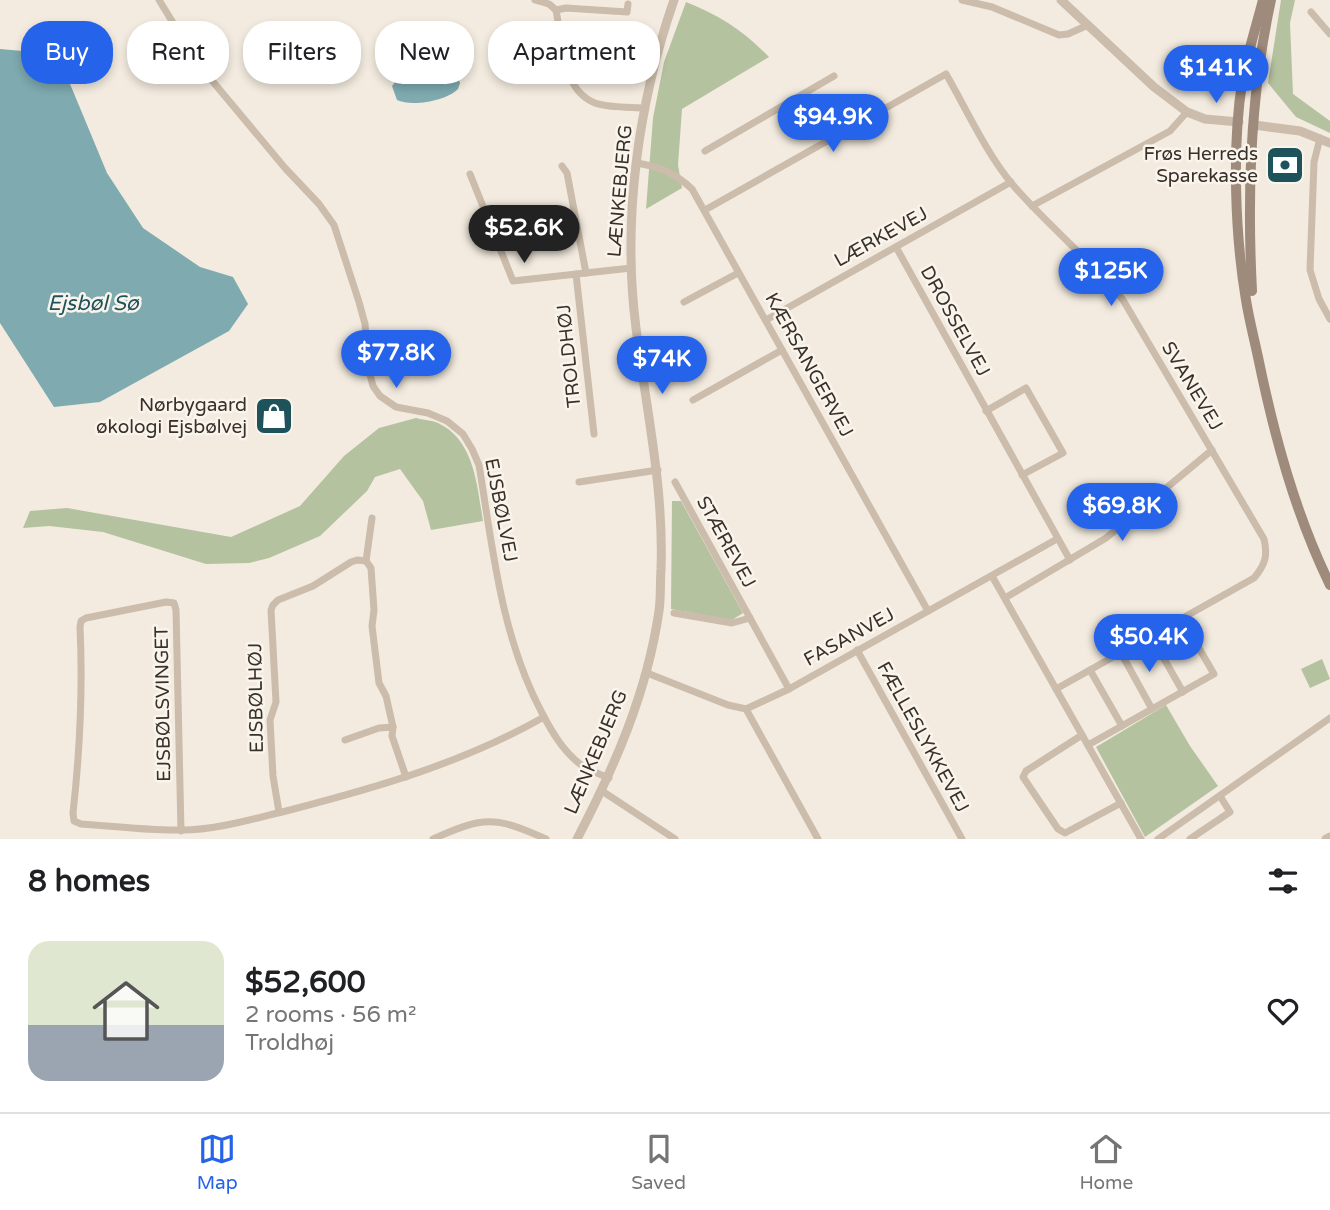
<!DOCTYPE html>
<meta charset="utf-8">
<style>
:root{--surface:#fff;--page:#f2f2f2;--text:#202124;--muted:#757577;--line:#e0e0e0;--accent:#2563eb}
body{margin:0;font-family:"Varela Round",sans-serif;background:var(--page);color:var(--text);height:100vh;display:flex;flex-direction:column;font-size:26px;white-space:nowrap}
*{box-sizing:border-box;margin:0}
p{font-size:23px;color:var(--muted)}
.icon{flex:none;width:38px;height:38px;fill:none;stroke:currentColor;stroke-width:2;stroke-linecap:round;stroke-linejoin:round}
.map{position:relative;height:839px;overflow:hidden}
.sheet{display:flex;flex-direction:column;background:var(--surface);flex:1}
.sheet>*{flex:none}
.hud{position:absolute;left:21px;top:21px;width:700px;height:63px;display:flex;gap:14px}
.price{position:absolute;translate:-50% -60px;padding:0 16px;border-radius:24px;background:var(--accent);color:#fff;font-size:23px;line-height:46px;filter:drop-shadow(0 2px 4px #0008)}
.price::after{content:'';position:absolute;left:50%;top:42px;width:21px;height:16px;margin-left:-10px;background:inherit;clip-path:polygon(0 0,100% 0,50% 100%)}
.price.selected{background:#222;color:#fff}
ul{padding:0;list-style:none}
li{display:flex;align-items:center;gap:21px;height:175px;padding:0 28px}
li+li{border-top:2px solid var(--line)}
li span{display:grid;place-items:center;flex:none;width:196px;height:140px;border-radius:21px;color:#555}
li>.icon{margin-inline-start:auto}
span .icon{width:84px;height:84px;fill:#fffc;stroke-width:1}
li b{font-size:30px}
h2{display:flex;justify-content:space-between;align-items:center;height:84px;padding:0 28px;font-size:30px}
.tag{padding:0 24px;border-radius:28px;background:var(--surface);box-shadow:0 4px 10px #0003;font-size:24px;line-height:63px}
.tag.selected{background:var(--accent);color:#fff}
.tab-bar{display:flex;justify-content:space-around;align-items:center;height:98px;border-top:2px solid var(--line);background:var(--surface);font-size:19px;color:var(--muted)}
.tab-bar a{display:grid;justify-items:center;gap:4px}
.tab-bar .selected{color:var(--accent)}
.map>svg:first-child{display:block}
</style>
<div class="map">
<svg width="1330" height="839" viewBox="0 0 1330 839">
<rect width="100%" height="100%" fill="#f3ebdf"/>
<!-- green -->
<g fill="#b4c29f">
<polygon points="1281,0 1295,0 1290,23 1293,94 1330,121 1330,133 1296,117 1268,83"/>
<path d="M686 2C719 15 744 31 769 57L682 109 678 165 682 188 646 209 653 118 664 62Z"/>
<path d="M416 418C423 420 432 420 438 423 475 440 477 487 483 521L431 530 423 501 400 469 375 477 367 491 320 536 269 558 249 563 206 564 103 532 49 526 23 528 30 511 67 508 231 537 300 506 344 456 379 428Z"/>
<polygon points="672,501 681,501 743,613 732,620 671,609"/>
<polygon points="1322,659 1330,679 1310,688 1301,669"/>
<polygon points="1166,705 1190,746 1218,786 1145,837 1096,747"/>
</g>
<!-- water -->
<g fill="#7eaab0">
<polygon points="0,49 34,52 63,67 107,173 143,228 200,267 233,277 248,304 229,331 100,402 54,407 0,323"/>
<path d="M429 66 439 67 456 73 460 83 458 89C446 101 412 107 397 100L392 86C400 74 416 69 429 66Z"/>
</g>
<g fill="none" stroke-linecap="round" stroke-linejoin="round">
<!-- minor -->
<g stroke="#cbbcab" stroke-width="7">
<path d="M159 0 199 65 285 168 319 204 334 225 359 302 365 324 369 371 373 386 380 396 396 407 428 413 447 421 463 434 472 449 479 465C493 550 501 636 542 713 552 732 563 751 580 764 588 770 599 774 609 778"/>
<path d="M535 0 549 4 556 10C562 40 561 90 595 103 609 108 629 107 645 108"/>
<polyline points="962,0 992,7 1059,35 1068,34 1088,25"/>
<polyline points="556,10 566,8 627,12 628,4"/>
<polyline points="1311,12 1330,34"/>
<polyline points="803,94 828,141"/>
<polyline points="1320,138 1314,162 1310,270 1319,299 1330,319"/>
<polyline points="705,151 834,76"/>
<path d="M637 163C660 167 675 173 692 189L928 611"/>
<polyline points="562,166 567,173 586,273"/>
<polyline points="470,174 513,281 631,268"/>
<polyline points="1032,206 1170,131 1187,112"/>
<path d="M705 210 946 74C967 110 985 151 1012 184 1047 225 1089 258 1123 300L1264 539C1268 556 1265 565 1254 578L1056 689"/>
<polyline points="896,247 1070,560"/>
<polyline points="576,274 594,434"/>
<polyline points="684,302 738,273"/>
<polyline points="766,320 1011,182"/>
<polyline points="693,400 782,350"/>
<polyline points="986,411 1026,388 1063,453 1022,475"/>
<polyline points="579,482 658,470"/>
<polyline points="675,482 789,689"/>
<polyline points="366,561 372,518"/>
<polyline points="992,576 1141,839"/>
<polyline points="1005,598 1106,538 1212,450"/>
<polyline points="674,613 732,623 750,618"/>
<polyline points="1151,636 1183,692"/>
<polyline points="857,650 962,839"/>
<polyline points="1121,653 1152,709"/>
<polyline points="1090,670 1122,726"/>
<polyline points="647,673 728,705 746,709 789,689 1057,539"/>
<polyline points="746,709 818,839"/>
<polyline points="1082,735 1026,771 1023,777 1058,829 1065,833 1121,803"/>
<polyline points="345,740 379,728 393,727"/>
<polyline points="1088,745 1214,674 1182,619"/>
<polyline points="602,791 675,839"/>
<polyline points="279,812 273,776 270,720 276,702 271,610 273,605 278,600 313,586 351,562 357,560 366,561 371,568 374,610 372,626 379,683 386,696 393,727 392,736 406,777"/>
<path d="M181 831 176 610 174 603 166 602 86 618 81 621 80 627C83 690 80 750 73 813L74 821 81 824C114 826 148 831 182 830 216 830 252 819 286 811 375 788 463 763 544 717"/>
<path d="M433 839C484 816 495 816 546 839"/>
<polyline points="1158,839 1330,718"/>
<polyline points="1190,839 1230,812 1220,796"/>
</g>
<!-- tertiary -->
<g stroke="#cbbcab" stroke-width="9">
<polyline points="1061,0 1154,87 1187,112 1205,119 1239,122"/>
<polyline points="1254,125 1300,131 1330,143"/>
<path d="M577 839C615 766 647 693 659 611 661 598 660 583 661 569 664 487 646 409 636 328 622 219 638 104 674 0"/>
<polyline points="1326,839 1330,837"/>
</g>
<!-- secondary -->
<g stroke="#9f8b7c" stroke-width="10">
<path d="M1263 0C1256 27 1247 55 1242 83 1232 147 1235 235 1246 300 1249 319 1254 338 1258 357 1274 435 1295 513 1330 585"/>
<path d="M1252 291C1247 195 1250 95 1271 0"/>
</g>
</g>
<!-- icons -->
<defs>
<symbol id="bank-square" viewBox="-11 -11 22 22"><rect x="-9" y="-9" width="18" height="18" rx="4" fill="#1f535b" stroke="#faf5ec"/><path d="M-6-4H6V4H-6ZM0-2.3a2.3 2.3 0 1 0 0 4.6a2.3 2.3 0 1 0 0-4.6Z" fill="#fff"/></symbol>
<symbol id="shop-square" viewBox="-11 -11 22 22"><rect x="-9" y="-9" width="18" height="18" rx="4" fill="#1f535b" stroke="#faf5ec"/><path d="M-5-2.5h2.3a2.7 3.5 0 0 1 5.4 0H5L5.5 6h-11ZM-1.5-2.5h3a1.5 2.3 0 0 0-3 0Z" fill="#fff"/></symbol>
</defs>
<g fill-rule="evenodd">
<use href="#bank-square" x="1263" y="143" width="44" height="44"/>
<use href="#shop-square" x="252" y="394" width="44" height="44"/>
</g>
<g text-anchor="middle" dominant-baseline="central" stroke-width="5" stroke-linejoin="round" paint-order="stroke">
<!-- poi labels -->
<g font-size="19" fill="#39302a" stroke="#faf5ec" text-anchor="end">
<text x="1258" y="154">Frøs Herreds<tspan x="1258" dy="22">Sparekasse</tspan></text>
<text x="247" y="405">Nørbygaard<tspan x="247" dy="22">økologi Ejsbølvej</tspan></text>
</g>
<!-- street labels -->
<g font-size="19" fill="#39302a" stroke="#faf5ec">
<text transform="translate(620 191) rotate(-85)">LÆNKEBJERG</text>
<text transform="translate(881 237) rotate(-29)">LÆRKEVEJ</text>
<text transform="translate(955 321) rotate(61)">DROSSELVEJ</text>
<text transform="translate(569 356) rotate(-96)">TROLDHØJ</text>
<text transform="translate(809 365) rotate(61)">KÆRSANGERVEJ</text>
<text transform="translate(1192 386) rotate(59)">SVANEVEJ</text>
<text transform="translate(501 510) rotate(79)">EJSBØLVEJ</text>
<text transform="translate(726 542) rotate(61)">STÆREVEJ</text>
<text transform="translate(849 637) rotate(-29)">FASANVEJ</text>
<text transform="translate(256 698) rotate(-91)">EJSBØLHØJ</text>
<text transform="translate(163 704) rotate(-91)">EJSBØLSVINGET</text>
<text transform="translate(923 737) rotate(61)">FÆLLESLYKKEVEJ</text>
<text transform="translate(596 752) rotate(-67)">LÆNKEBJERG</text>
</g>
<!-- water labels -->
<g font-size="21" font-style="italic" fill="#1f535b" stroke="#faf5ec">
<text x="93" y="303">Ejsbøl Sø</text>
</g>
</g>
</svg>
<b class="price" style="left:1216px;top:105px">$141K</b>
<b class="price" style="left:833px;top:154px">$94.9K</b>
<b class="price selected" style="left:524px;top:265px">$52.6K</b>
<b class="price" style="left:1111px;top:308px">$125K</b>
<b class="price" style="left:396px;top:390px">$77.8K</b>
<b class="price" style="left:662px;top:396px">$74K</b>
<b class="price" style="left:1122px;top:543px">$69.8K</b>
<b class="price" style="left:1149px;top:674px">$50.4K</b>
<div class="hud">
<a class="tag selected">Buy</a>
<a class="tag">Rent</a>
<a class="tag">Filters</a>
<a class="tag">New</a>
<a class="tag">Apartment</a>
</div>
</div>
<section class="sheet">
<h2>8 homes<svg class="icon" aria-label="filters" viewBox="0 0 24 24"><path d="M4 7h16M4 17h16"/><circle cx="9" cy="7" r="2"/><circle cx="15" cy="17" r="2"/></svg></h2>
<ul>
<li><span style="background:linear-gradient(#dfe7d0 60%,#9aa5b1 0)"><svg class="icon" aria-label="home" viewBox="0 0 24 24"><path d="M3 11l9-7 9 7M6 9v11h12V9"/></svg></span><div><b>$52,600</b><p>2 rooms · 56 m²</p><p>Troldhøj</p></div><svg class="icon" aria-label="heart" viewBox="0 0 24 24"><path d="M12 20l-8-8c-3-5 5-10 8-4 3-6 11-1 8 4z"/></svg></li>
</ul>
</section>
<nav class="tab-bar">
<a class="selected"><svg class="icon" aria-label="map" viewBox="0 0 24 24"><path d="M3 6l6-2 6 2 6-2v14l-6 2-6-2-6 2zM9 4v14M15 6v14"/></svg>Map</a>
<a><svg class="icon" aria-label="saved" viewBox="0 0 24 24"><path d="M7 4h10v16l-5-4-5 4z"/></svg>Saved</a>
<a><svg class="icon" aria-label="home" viewBox="0 0 24 24"><path d="M3 11l9-7 9 7M6 9v11h12V9"/></svg>Home</a>
</nav>
